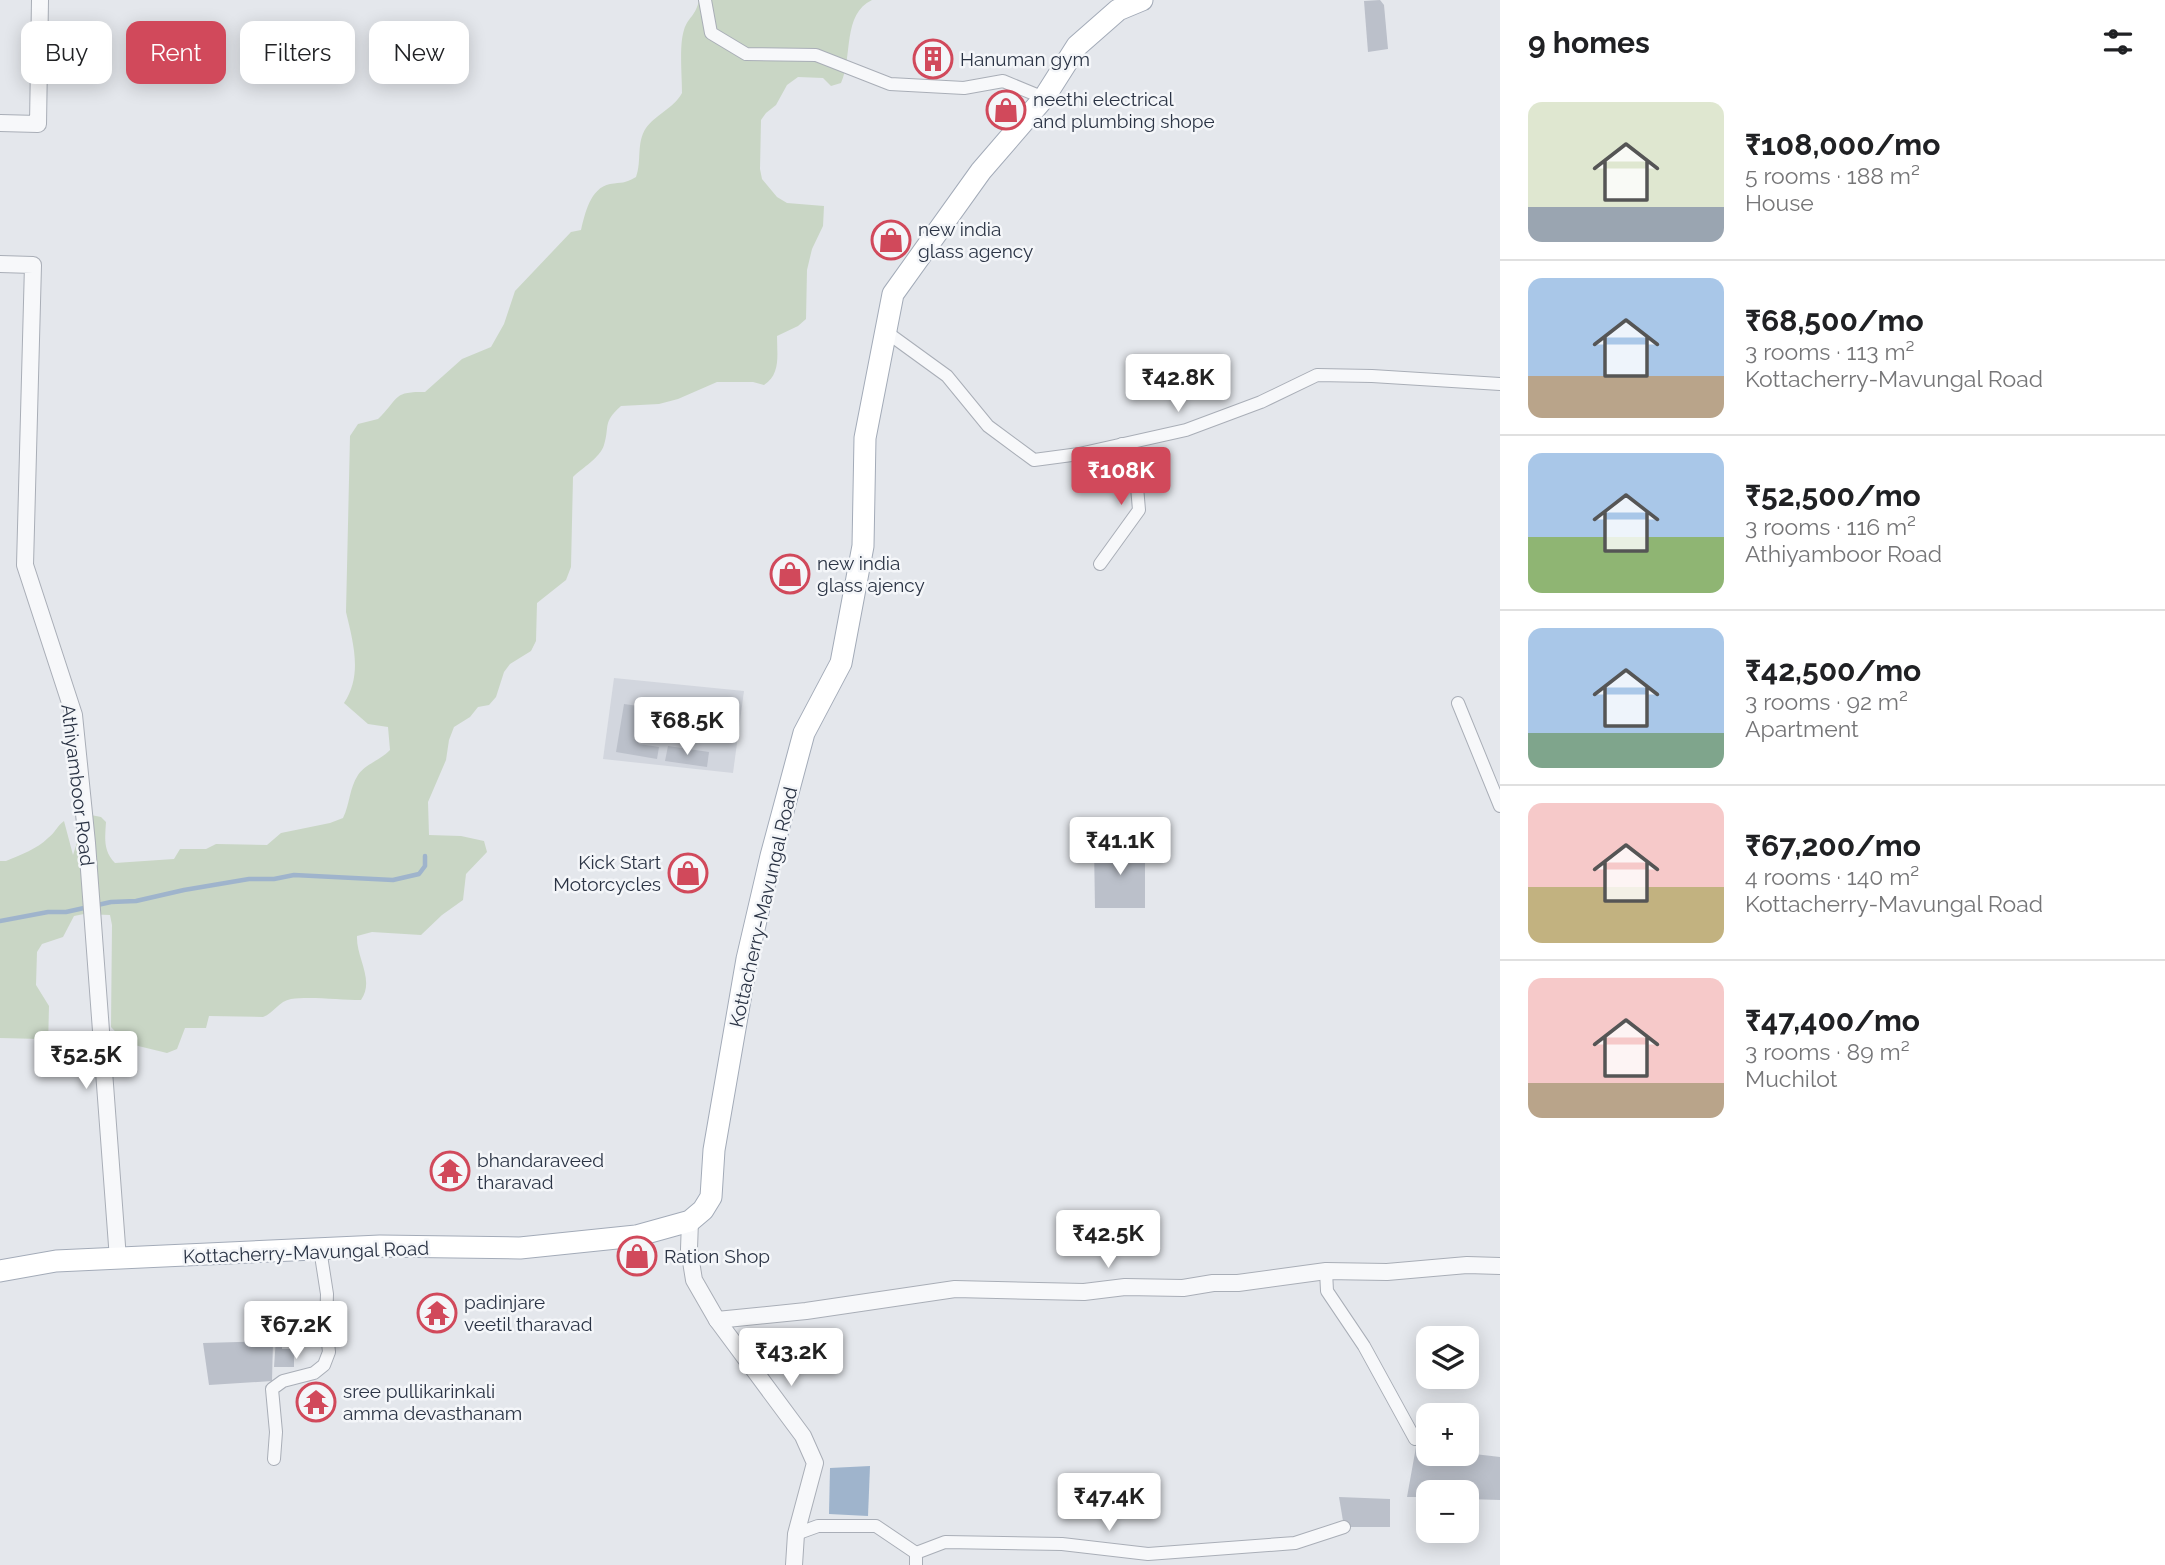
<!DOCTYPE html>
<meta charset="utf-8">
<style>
:root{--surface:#fff;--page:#f2f2f2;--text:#202124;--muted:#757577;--line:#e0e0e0;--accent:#d1495b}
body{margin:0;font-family:Raleway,sans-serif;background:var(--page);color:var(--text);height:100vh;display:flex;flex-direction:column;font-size:26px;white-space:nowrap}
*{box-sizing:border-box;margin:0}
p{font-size:23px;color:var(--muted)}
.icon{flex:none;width:38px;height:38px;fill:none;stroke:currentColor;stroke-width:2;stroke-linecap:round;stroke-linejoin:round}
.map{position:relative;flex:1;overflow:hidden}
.side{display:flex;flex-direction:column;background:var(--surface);width:665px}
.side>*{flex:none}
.top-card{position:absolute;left:21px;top:21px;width:665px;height:63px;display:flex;gap:14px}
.fabs{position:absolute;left:1416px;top:1326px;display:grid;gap:14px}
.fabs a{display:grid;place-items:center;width:63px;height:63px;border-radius:14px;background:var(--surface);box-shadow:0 4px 18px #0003;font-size:35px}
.price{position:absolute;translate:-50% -60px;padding:0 16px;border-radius:7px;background:#fff;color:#222;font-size:23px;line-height:46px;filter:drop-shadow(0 2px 4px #0008)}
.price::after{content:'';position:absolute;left:50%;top:42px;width:21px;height:16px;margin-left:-10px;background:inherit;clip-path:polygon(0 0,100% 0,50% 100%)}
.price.current{background:var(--accent);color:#fff}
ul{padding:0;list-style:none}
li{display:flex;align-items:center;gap:21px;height:175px;padding:0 28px}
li+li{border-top:2px solid var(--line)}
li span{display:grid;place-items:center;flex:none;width:196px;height:140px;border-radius:14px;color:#555}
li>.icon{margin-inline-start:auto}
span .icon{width:84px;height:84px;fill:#fffc;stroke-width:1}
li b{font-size:30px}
h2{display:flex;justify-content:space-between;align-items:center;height:84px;padding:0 28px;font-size:30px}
.pill{padding:0 24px;border-radius:14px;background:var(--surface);box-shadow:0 4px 18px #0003;font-size:24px;line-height:63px}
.pill.current{background:var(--accent);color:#fff}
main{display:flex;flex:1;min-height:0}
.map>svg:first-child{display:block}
</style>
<main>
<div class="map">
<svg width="1500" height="1565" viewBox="0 0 1500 1565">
<rect width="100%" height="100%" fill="#e4e7ec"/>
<!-- built -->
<polygon fill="#d2d6de" points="614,678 744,691 733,773 603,759"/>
<!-- green -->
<path fill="#c9d6c5" d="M699 0H872C842 14 853 57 841 83L831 86 823 78 798 77 787 85 776 105 766 113 761 120 760 169 762 179 777 197 787 203 824 206 823 226 812 249 807 270 806 319 798 326 777 336C777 355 781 374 764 385L753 382H717L678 399 659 404 621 406C602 423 610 426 604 445 600 458 582 468 573 477L571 567 566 580 537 603 536 641 531 651 510 664 504 672 496 697 489 705 478 707 470 717 454 727 449 740 446 760 428 802 429 835 461 836 484 841 487 852 466 874 463 900 442 915 421 935 372 932 357 936C356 958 375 980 361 1000 341 1000 310 996 291 999 279 1001 274 1013 263 1017L209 1016 206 1028H185L177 1049 167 1053 126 1043 111 1027 112 925 110 915 84 914 74 916 63 937 42 944 37 952 36 985 49 1006 48 1046 41 1039 0 1038V861H6C20 855 37 849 48 838 55 833 57 826 64 821L73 855 86 814 101 817 106 822C105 838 103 851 115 863L174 859 180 849H206L216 844 267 845 281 833 330 823 343 818C350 804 349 789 358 775 365 764 381 760 390 750L388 727 368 724 344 703C363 675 353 642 346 612L350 436 358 424 378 419C399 399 392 391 425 392L462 359 491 347 504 324 515 291 571 232 581 230C585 214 590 188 610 184 622 182 624 184 636 177 642 161 636 143 646 128 655 115 674 108 682 93 682 75 679 45 684 30 688 17 696 16 699 0Z"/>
<!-- water -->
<polygon fill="#9fb4cc" points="870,1466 868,1516 829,1514 830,1468"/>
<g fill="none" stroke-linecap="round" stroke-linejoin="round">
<!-- stream -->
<polyline stroke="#9fb4cc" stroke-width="4.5" points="0,921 48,912 66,912 111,902 136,901 184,890 249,879 274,879 294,875 393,880 419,874 425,866 425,856"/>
</g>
<!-- building -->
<g fill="#bbc0ca">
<polygon points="1380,0 1384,5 1388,49 1368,52 1364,1"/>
<polygon points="951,50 952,67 916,67 915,51"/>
<polygon points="624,704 645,707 639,744 659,747 657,759 616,752"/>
<polygon points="668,746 709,752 707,767 665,761"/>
<polygon points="1094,846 1145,847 1145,908 1095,908"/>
<polygon points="276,1338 282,1338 282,1349 294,1349 294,1367 274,1367"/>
<polygon points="273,1341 272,1381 209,1385 203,1343"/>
<polygon points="1416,1447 1428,1448 1428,1454 1466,1453 1500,1457 1500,1500 1466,1499 1466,1493 1428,1493 1428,1497 1407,1497"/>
<polygon points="1339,1497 1390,1499 1390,1527 1344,1527"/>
</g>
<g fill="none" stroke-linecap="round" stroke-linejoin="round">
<defs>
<g id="minor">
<polyline points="705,0 711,33 746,54 816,55 890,84 964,88 1003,81 1044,98"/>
<polyline points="885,331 947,376 988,426 1034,460 1079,454 1186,430 1261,402 1317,375 1372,376 1500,384"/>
<polyline points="1100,564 1139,510 1136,475 1122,444"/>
<polyline points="1458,703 1500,806"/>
<polyline points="1326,1271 1327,1291 1364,1346 1415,1439"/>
<polyline points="274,1459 276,1432 272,1389 283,1381 314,1373 324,1365 329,1352 326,1325 327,1294 320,1249"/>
<polyline points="796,1534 818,1526 876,1526 916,1553"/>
<polyline points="916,1565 916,1553 945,1542 1062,1544 1148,1554 1295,1543 1344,1527"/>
</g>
<g id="tertiary">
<polyline points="0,123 38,124 40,0"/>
<polyline points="0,264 33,265 25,565 74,715 87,843 118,1259"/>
<polyline points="690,1221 689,1249 694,1280 717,1320 803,1436 815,1463 796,1534 794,1565"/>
<polyline points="717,1320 806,1311 955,1289 1084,1292 1125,1287 1183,1288 1213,1283 1238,1283 1326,1271 1387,1272 1467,1265 1500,1266"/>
</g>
<polyline id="primary" points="0,1271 56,1261 380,1246 520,1248 636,1236 690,1221 703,1210 711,1197 714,1150 747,959 771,856 804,733 841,663 863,546 865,438 893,294 981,171 1044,98 1077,46 1118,10 1142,0"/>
</defs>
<!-- minor casing -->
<use href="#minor" stroke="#a9aeb7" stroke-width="14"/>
<!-- tertiary casing -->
<use href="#tertiary" stroke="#a9aeb7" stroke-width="18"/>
<!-- primary casing -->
<use href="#primary" stroke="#a3abb8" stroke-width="23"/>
<!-- minor -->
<use href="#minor" stroke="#f7f8fa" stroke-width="12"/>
<!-- tertiary -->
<use href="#tertiary" stroke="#f7f8fa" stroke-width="16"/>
<!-- primary -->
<use href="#primary" stroke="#fff" stroke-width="21"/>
</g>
<!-- icons -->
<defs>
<symbol id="building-ring" viewBox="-11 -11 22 22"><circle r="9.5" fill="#f4f6f9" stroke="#d1495b" stroke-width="1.5"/><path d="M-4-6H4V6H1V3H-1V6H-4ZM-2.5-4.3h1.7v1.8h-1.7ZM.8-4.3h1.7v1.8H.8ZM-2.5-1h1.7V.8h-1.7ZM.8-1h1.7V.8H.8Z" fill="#d1495b"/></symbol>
<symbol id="shop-ring" viewBox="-11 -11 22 22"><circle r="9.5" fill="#f4f6f9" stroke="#d1495b" stroke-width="1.5"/><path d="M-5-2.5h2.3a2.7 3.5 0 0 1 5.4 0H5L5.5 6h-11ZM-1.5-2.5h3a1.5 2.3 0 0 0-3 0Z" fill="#d1495b"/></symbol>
<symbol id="temple-ring" viewBox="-11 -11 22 22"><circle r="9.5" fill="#f4f6f9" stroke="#d1495b" stroke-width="1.5"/><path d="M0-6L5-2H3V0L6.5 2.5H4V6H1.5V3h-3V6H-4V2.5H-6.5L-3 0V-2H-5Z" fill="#d1495b"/></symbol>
</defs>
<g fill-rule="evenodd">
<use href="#building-ring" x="911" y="37" width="44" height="44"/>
<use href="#shop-ring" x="984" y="88" width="44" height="44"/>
<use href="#shop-ring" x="869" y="218" width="44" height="44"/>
<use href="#shop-ring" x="768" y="552" width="44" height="44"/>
<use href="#shop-ring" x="666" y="851" width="44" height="44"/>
<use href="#temple-ring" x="428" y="1149" width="44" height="44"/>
<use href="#shop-ring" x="615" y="1234" width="44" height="44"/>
<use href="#temple-ring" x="415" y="1291" width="44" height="44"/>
<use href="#temple-ring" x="294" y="1380" width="44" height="44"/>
</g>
<g text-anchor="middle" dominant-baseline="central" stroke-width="5" stroke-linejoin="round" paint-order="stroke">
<!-- poi labels -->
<g font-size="19" fill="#2b3445" stroke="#f4f6f9" text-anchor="start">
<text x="960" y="59">Hanuman gym</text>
<text x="1033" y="99">neethi electrical<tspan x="1033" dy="22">and plumbing shope</tspan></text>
<text x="918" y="229">new india<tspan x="918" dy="22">glass agency</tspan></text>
<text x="817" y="563">new india<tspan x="817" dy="22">glass ajency</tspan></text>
<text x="661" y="862" text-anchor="end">Kick Start<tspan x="661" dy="22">Motorcycles</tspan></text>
<text x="477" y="1160">bhandaraveed<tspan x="477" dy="22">tharavad</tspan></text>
<text x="664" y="1256">Ration Shop</text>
<text x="464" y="1302">padinjare<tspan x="464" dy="22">veetil tharavad</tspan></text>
<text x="343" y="1391">sree pullikarinkali<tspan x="343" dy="22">amma devasthanam</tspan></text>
</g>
<!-- street labels -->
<g font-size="19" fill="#2b3445" stroke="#f4f6f9">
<text transform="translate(78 785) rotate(83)">Athiyamboor Road</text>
<text transform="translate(763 907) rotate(-77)">Kottacherry-Mavungal Road</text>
<text transform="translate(306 1252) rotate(-2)">Kottacherry-Mavungal Road</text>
</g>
</g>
</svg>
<div class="fabs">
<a><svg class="icon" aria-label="layers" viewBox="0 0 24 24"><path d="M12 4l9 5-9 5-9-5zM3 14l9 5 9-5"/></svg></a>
<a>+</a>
<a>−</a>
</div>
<b class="price" style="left:1178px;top:414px">₹42.8K</b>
<b class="price current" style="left:1121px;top:507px">₹108K</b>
<b class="price" style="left:687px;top:757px">₹68.5K</b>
<b class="price" style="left:1120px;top:877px">₹41.1K</b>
<b class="price" style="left:86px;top:1091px">₹52.5K</b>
<b class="price" style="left:1108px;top:1270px">₹42.5K</b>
<b class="price" style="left:296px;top:1361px">₹67.2K</b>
<b class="price" style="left:791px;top:1388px">₹43.2K</b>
<b class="price" style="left:1109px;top:1533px">₹47.4K</b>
<div class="top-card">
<a class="pill">Buy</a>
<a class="pill current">Rent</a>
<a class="pill">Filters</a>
<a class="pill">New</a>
</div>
</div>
<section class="side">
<h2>9 homes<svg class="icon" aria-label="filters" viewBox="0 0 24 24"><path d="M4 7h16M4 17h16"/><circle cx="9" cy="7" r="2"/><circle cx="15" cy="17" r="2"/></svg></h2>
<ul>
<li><span style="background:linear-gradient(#dfe7d0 75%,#9aa5b1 0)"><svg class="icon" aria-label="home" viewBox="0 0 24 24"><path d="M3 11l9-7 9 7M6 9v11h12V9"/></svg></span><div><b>₹108,000/mo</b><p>5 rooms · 188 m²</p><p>House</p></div></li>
<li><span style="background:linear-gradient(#a9c7e8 70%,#b9a48a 0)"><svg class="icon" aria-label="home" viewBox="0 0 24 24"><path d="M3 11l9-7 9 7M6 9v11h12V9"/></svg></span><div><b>₹68,500/mo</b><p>3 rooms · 113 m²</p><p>Kottacherry-Mavungal Road</p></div></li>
<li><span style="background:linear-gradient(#a9c7e8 60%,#8fb573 0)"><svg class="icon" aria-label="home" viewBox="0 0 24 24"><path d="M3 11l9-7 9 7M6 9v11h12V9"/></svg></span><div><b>₹52,500/mo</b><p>3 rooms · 116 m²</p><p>Athiyamboor Road</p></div></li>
<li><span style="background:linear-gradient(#a9c7e8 75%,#7fa58c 0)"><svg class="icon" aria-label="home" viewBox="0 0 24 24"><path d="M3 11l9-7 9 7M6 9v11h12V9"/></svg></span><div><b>₹42,500/mo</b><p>3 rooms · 92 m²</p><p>Apartment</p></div></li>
<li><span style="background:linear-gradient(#f6c9c9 60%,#c2b280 0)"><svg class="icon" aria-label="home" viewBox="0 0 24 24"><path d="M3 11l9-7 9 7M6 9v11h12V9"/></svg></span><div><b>₹67,200/mo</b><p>4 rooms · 140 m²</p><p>Kottacherry-Mavungal Road</p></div></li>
<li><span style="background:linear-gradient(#f6c9c9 75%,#b9a48a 0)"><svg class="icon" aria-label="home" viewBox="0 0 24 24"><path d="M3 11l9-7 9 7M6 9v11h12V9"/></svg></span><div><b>₹47,400/mo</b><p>3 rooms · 89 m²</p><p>Muchilot</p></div></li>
</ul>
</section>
</main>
